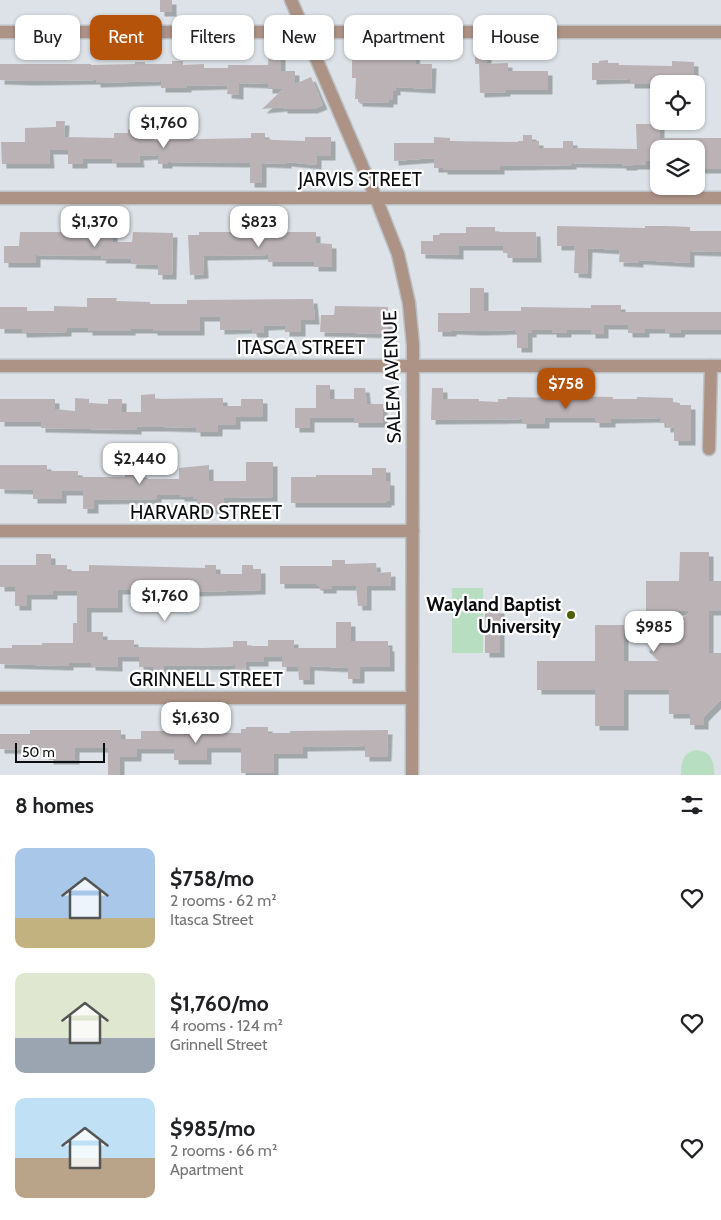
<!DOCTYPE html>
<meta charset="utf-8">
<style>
:root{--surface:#fff;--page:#f2f2f2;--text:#202124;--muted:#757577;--accent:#b45309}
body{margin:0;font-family:Cabin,sans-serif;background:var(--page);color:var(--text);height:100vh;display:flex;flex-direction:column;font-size:19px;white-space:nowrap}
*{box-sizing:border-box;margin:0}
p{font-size:16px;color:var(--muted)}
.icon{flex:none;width:28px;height:28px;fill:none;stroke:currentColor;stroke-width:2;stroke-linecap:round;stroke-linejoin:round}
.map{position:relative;height:775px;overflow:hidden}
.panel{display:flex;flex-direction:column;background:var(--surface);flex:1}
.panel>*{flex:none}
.guide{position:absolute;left:15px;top:15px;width:691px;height:45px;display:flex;gap:10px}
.tools{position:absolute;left:650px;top:75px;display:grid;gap:10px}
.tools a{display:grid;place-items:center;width:55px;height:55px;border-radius:10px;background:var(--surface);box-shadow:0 1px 4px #0004;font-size:25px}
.scale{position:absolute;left:15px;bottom:12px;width:90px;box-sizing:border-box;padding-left:5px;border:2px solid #0b0d0f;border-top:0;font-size:14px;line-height:18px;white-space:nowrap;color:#0b0d0f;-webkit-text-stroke:4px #fff;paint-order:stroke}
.price{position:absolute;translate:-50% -42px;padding:0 11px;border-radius:10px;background:#fff;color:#222;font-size:16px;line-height:32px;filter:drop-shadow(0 1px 2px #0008)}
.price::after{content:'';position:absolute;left:50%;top:30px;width:15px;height:11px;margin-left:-8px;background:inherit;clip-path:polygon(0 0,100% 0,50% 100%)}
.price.on{background:var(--accent);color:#fff}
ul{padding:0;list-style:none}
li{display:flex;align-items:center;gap:15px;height:125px;padding:0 15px}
li span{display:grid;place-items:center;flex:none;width:140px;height:100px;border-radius:10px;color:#555}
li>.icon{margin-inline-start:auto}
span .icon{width:60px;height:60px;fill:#fffc;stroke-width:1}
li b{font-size:21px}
h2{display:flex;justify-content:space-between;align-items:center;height:60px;padding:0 15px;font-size:21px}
.chip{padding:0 18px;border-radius:10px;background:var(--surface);box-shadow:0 1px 4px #0004;font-size:18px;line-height:45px}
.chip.on{background:var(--accent);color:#fff}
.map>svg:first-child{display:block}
</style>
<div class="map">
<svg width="721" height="775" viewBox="0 0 721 775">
<defs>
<filter id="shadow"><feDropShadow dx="4.5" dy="4.5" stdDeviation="0" flood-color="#0004"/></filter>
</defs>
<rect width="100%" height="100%" fill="#dce2e7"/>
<!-- green -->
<g fill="#b8dec2">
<rect x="452" y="588" width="31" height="65"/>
<path d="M697 750C712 752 714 762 714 775H681C681 762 683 752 697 750Z"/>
</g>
<!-- building -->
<g fill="#bab2b5" filter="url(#shadow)">
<rect x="160" y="0" width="12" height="12"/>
<polygon points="405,50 416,50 415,64 432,64 431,89 396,87 396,91 393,91 393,100 389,100 389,103 358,102 358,99 355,99 356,78 352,78 352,60 404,60"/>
<polygon points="269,52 281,52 281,71 295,71 295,84 311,77 323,105 313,109 283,109 283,107 262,109 283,89 268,89 268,84 239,83 239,95 227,94 228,85 187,86 187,88 161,88 161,81 96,83 96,80 30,81 0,80 0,64 91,64 91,65 135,64 135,62 145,62 145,64 172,64 172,61 183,61 183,65 204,64 204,68 228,68 228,65 268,65"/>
<polygon points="475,52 487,52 487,64 508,63 508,71 548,71 548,90 506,90 506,92 480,93 479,64 475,64"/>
<polygon points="608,60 608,63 619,63 619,65 672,66 672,61 694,62 694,84 630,84 630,79 592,80 592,63 599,63 599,61"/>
<polygon points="56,121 65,121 64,137 114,138 114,133 128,133 128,129 143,129 143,137 154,137 154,140 251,138 251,133 265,133 265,139 274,140 305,141 305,137 331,137 331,156 317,156 317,165 287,162 287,164 262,163 262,183 250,183 250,163 168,162 168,164 158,164 158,155 139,156 140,163 112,163 112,159 83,159 83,164 68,164 68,150 49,150 50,164 2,164 1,142 25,142 25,128 56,127"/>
<polygon points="636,124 660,124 660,138 721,138 721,169 696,169 696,149 659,149 659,161 646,161 646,165 633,165 633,166 622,166 622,164 572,163 572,165 507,166 500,166 500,170 443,170 443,168 434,168 434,158 394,161 394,143 434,143 434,137 450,138 450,141 518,142 518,141 523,141 523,135 532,135 532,141 539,141 539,148 563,148 563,141 573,141 573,148 637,149"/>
<polygon points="557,226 645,228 645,226 666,226 690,227 690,231 721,231 721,252 690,251 690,263 639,260 639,263 619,262 620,250 588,248 587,274 574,273 575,246 557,246"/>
<polygon points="466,227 495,227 495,232 536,232 537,258 508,258 508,253 503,253 503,246 459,246 459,255 421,254 421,241 433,241 433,235 439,235 440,233 466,233"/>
<polygon points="20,232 83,232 83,235 102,235 102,232 113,232 113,242 132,242 133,232 173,233 172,275 158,275 158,265 131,264 132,259 101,259 102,256 36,255 36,263 4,263 4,246 19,246"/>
<polygon points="199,232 316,232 316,243 332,244 332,267 314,267 314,262 268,262 268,255 203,256 204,274 190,275 188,235 199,235"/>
<polygon points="470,288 484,288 484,311 521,311 521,307 591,308 591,305 621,305 621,312 721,312 721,330 681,330 680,333 665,333 665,329 645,329 645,333 628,333 628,325 604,325 604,334 591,334 591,330 567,330 567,333 552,333 552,330 532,330 532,333 528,333 528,348 517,348 517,333 515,333 515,330 478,331 452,330 452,332 438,332 438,313 470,313"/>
<polygon points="87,298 117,298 116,301 150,302 150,304 187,304 187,300 313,299 315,320 301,320 301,332 285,332 285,325 264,326 264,333 253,333 252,329 220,330 220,317 200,317 200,331 153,331 153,329 131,329 131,331 88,331 88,328 67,328 67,332 22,333 22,329 0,329 0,307 27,307 27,311 54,311 54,306 87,307"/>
<polygon points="335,306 388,307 388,334 320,332 321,315 334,315"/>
<polygon points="316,385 330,385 330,399 354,399 354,388 365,388 367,404 383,404 383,423 354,423 354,418 310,418 310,428 295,428 295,408 316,408"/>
<polygon points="432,388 443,388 443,399 479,399 479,401 498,402 498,399 507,399 507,397 564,398 564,396 613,397 613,399 637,399 637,397 673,398 673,403 680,403 680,405 691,405 691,441 674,441 674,427 666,428 666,423 660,423 660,418 611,419 611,423 595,423 595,418 545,418 545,424 522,424 522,419 431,420"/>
<polygon points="155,394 155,399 223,398 223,406 241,406 241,399 263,399 263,417 236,417 236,425 218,425 218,432 196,432 196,428 164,427 137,427 137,430 41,428 41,422 0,422 0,399 55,399 55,409 75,411 75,398 89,399 89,403 108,404 108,399 122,399 122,412 141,412 141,395"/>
<polygon points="246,462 273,462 273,497 224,498 224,510 197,509 197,499 193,499 193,497 180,497 180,495 157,495 157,499 94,500 94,509 83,509 83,491 62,491 62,499 33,499 33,490 0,489 0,465 47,465 47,471 78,471 78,477 125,477 125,473 143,473 143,479 179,479 179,468 209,465 209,481 246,481"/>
<polygon points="372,468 386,468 386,481 390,481 390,501 387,501 387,503 291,503 291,477 316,477 316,475 372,475"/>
<polygon points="680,552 709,552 709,581 721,581 721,611 709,611 709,653 721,653 721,700 704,717 704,725 690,725 690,714 669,714 669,690 624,690 624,726 595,726 595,690 537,690 537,661 595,661 595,625 624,625 624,661 659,661 649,652 690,611 646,611 646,581 679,581"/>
<polygon points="36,554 51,554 51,565 67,565 67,571 89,571 89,565 205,568 205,565 216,565 216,574 242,574 242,565 253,565 253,569 261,569 261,590 190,592 190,586 159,586 159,590 118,590 118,608 87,608 87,632 103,632 103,640 134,640 134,647 202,648 233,647 233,641 247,641 247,646 268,646 268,640 294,640 294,648 336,648 336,622 351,622 351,641 388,641 388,647 390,647 390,667 360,667 360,679 348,679 348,668 310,666 310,680 299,680 298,667 282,667 282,657 264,657 264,662 245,662 246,679 236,679 235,665 164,666 164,676 153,676 153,667 139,667 139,657 118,657 118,667 91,666 91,663 69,663 69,666 0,664 0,648 12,648 12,645 42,645 42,643 73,643 73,623 77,623 77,591 53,591 53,595 27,595 27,606 15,606 15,587 0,587 0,565 36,565"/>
<polygon points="332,560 345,560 345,564 376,563 377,573 391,572 391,586 367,586 367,606 358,606 356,586 332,586 332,589 319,589 319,586 316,586 316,584 280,584 280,566 332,566"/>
<rect x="485" y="609" width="15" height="44"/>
<polygon points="174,720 185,720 185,733 209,733 209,731 218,731 218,733 241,733 241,729 246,729 246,727 268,727 268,733 290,733 290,731 388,730 387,757 365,757 365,746 303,747 303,754 274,754 274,773 241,773 241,748 207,748 207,760 174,760 174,749 137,749 137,757 120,757 120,775 108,775 108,748 75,748 75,760 49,760 49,750 0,749 0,734 30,734 30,730 121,730 121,739 141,739 141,731 174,731"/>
</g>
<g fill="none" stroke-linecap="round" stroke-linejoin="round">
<defs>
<g id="minor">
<polyline points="291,0 376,198 398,254 409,303 413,345 412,775"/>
<polyline points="0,32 721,32"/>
<polyline points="0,198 721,198"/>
<polyline points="0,366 721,366"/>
<polyline points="709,449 711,366"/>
<polyline points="0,531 413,531"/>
<polyline points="0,698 412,698"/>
</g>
</defs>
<!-- minor casing -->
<use href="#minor" stroke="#bbc0c4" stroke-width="15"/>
<!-- minor -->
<use href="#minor" stroke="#ad9386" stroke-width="12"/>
</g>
<!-- markers -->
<circle fill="#4f5e00" stroke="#fff" stroke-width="2" cx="571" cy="615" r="5"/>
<g text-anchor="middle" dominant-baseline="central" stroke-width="4.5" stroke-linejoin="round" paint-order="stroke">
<!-- street labels -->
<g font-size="19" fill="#0b0d0f" stroke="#fff">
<text x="360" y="179">JARVIS STREET</text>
<text x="301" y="347">ITASCA STREET</text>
<text transform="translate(392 377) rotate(-92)">SALEM AVENUE</text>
<text x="206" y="512">HARVARD STREET</text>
<text x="206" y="679">GRINNELL STREET</text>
</g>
<!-- poi labels -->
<g font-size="19" font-weight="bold" fill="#0b0d0f" stroke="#fff" text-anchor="end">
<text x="561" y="604">Wayland Baptist<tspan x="561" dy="22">University</tspan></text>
</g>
</g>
</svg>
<div class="tools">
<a><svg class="icon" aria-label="locate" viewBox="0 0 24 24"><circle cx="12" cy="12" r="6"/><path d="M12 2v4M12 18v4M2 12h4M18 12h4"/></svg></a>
<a><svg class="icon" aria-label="layers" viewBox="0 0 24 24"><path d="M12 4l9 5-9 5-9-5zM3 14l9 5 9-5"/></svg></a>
</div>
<div class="scale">50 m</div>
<b class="price" style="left:164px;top:149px">$1,760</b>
<b class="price" style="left:95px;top:248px">$1,370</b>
<b class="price" style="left:259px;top:248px">$823</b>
<b class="price on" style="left:566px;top:410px">$758</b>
<b class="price" style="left:140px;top:485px">$2,440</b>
<b class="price" style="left:165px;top:622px">$1,760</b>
<b class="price" style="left:654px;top:653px">$985</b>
<b class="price" style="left:196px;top:744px">$1,630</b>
<div class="guide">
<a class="chip">Buy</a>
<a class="chip on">Rent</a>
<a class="chip">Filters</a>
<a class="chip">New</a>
<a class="chip">Apartment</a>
<a class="chip">House</a>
</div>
</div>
<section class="panel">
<h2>8 homes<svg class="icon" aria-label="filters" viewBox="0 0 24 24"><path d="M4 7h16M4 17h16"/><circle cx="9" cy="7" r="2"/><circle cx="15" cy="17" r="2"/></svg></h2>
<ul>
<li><span style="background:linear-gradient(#a9c7e8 70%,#c2b280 0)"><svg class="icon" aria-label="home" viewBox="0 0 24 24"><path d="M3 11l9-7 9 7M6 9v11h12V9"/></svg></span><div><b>$758/mo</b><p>2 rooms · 62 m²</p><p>Itasca Street</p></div><svg class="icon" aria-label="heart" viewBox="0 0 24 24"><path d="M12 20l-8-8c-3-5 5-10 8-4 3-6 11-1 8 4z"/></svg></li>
<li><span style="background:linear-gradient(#dfe7d0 65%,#9aa5b1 0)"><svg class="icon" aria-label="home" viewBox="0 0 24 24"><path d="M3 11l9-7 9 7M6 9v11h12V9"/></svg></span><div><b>$1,760/mo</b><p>4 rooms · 124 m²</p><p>Grinnell Street</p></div><svg class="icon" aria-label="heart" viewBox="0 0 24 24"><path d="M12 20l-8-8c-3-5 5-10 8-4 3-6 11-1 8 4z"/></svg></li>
<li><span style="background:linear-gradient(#bfe0f5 60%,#b9a48a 0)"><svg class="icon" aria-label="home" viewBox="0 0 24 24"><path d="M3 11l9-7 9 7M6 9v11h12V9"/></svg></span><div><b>$985/mo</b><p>2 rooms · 66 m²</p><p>Apartment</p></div><svg class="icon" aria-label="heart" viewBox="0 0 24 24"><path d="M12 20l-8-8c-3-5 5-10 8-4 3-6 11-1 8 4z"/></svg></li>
</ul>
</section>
